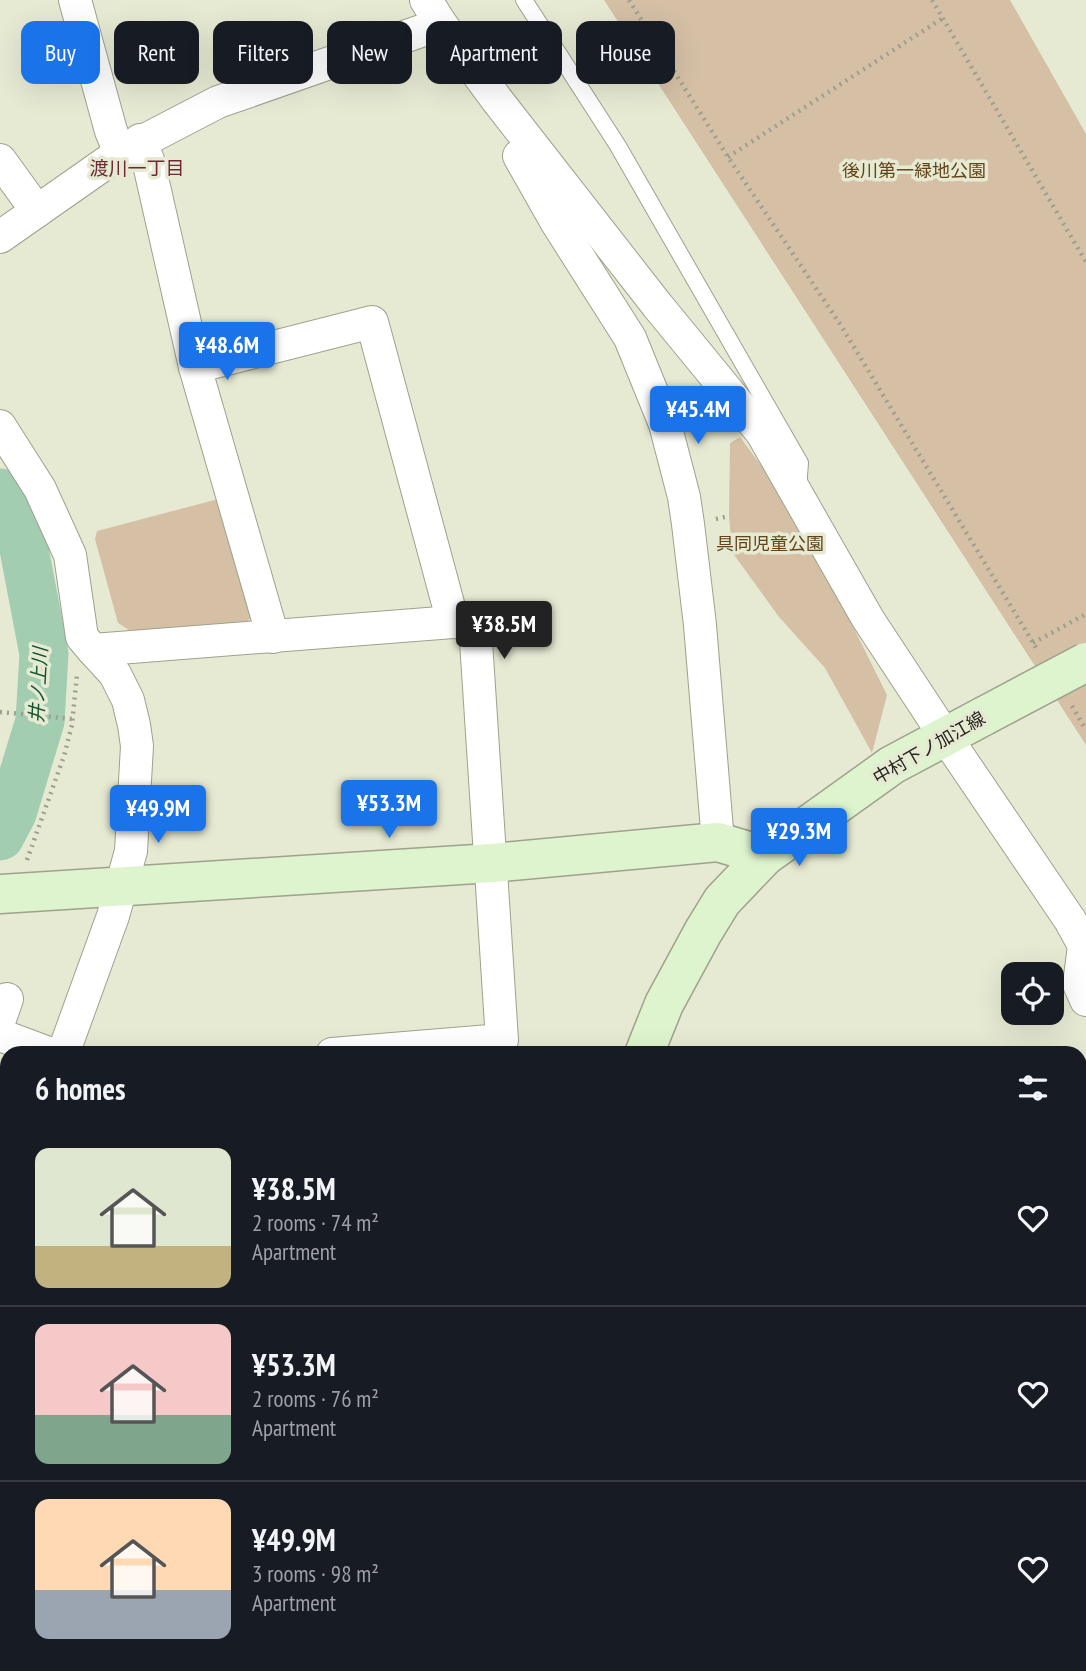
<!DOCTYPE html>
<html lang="en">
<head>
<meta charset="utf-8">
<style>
  :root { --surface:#171b24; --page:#20242c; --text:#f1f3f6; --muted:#9ea1a6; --line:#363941; --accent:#1a73e8 }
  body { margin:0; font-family:"PT Sans Narrow","Noto Sans JP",sans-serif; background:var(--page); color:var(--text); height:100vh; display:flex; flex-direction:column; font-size:26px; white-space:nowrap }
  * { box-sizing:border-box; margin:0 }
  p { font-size:23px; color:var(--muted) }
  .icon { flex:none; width:38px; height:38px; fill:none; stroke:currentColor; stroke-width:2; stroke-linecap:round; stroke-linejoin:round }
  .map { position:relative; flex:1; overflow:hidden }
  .panel { position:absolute; left:0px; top:1046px; width:1087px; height:625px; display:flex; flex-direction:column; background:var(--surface); border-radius:21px 21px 0 0; box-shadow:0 7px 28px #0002 }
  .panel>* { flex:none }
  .hud { position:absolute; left:21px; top:21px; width:700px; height:63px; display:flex; gap:14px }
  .fabs { position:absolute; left:1001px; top:962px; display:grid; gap:14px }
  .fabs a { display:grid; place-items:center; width:63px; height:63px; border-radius:14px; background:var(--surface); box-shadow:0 7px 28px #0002; font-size:35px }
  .price { position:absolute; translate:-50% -60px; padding:0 16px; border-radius:7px; background:var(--accent); color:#fff; font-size:23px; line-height:46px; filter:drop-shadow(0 2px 4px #0008) }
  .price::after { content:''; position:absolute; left:50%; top:42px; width:21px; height:16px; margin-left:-10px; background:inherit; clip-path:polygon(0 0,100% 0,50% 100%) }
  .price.active { background:#222; color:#fff }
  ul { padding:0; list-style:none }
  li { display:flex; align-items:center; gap:21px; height:175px; padding:0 35px }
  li+li { border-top:2px solid var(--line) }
  li span { display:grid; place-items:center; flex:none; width:196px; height:140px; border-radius:14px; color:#555 }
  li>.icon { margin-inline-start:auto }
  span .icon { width:84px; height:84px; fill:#fffc; stroke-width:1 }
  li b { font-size:30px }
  h2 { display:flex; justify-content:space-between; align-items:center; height:84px; padding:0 35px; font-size:30px }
  .pill { padding:0 24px; border-radius:14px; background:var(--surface); box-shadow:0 7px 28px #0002; font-size:24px; line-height:63px }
  .pill.active { background:var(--accent); color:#fff }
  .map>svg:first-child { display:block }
  .park { fill:#d5c0a6 }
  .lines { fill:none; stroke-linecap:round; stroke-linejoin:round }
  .river { stroke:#a3cdb0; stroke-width:49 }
  .lane-casing { stroke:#9ea18c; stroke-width:18 }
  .street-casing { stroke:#9ea18c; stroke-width:34 }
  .secondary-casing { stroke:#9ea18c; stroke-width:41 }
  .path { stroke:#9d9f8e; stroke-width:4.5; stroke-dasharray:2 5; stroke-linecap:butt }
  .lane { stroke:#fff; stroke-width:16 }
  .street { stroke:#fff; stroke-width:32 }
  .secondary { stroke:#def4ce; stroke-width:38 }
  .secondary-bridge-casing { stroke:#9ea18c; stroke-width:41; stroke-linecap:butt }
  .secondary-bridge { stroke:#def4ce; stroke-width:38 }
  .labels { text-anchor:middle; stroke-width:7; stroke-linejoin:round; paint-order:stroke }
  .park-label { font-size:18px; fill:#634418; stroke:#e7ead3 }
  .street-label { font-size:18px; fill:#24251d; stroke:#e7ead3 }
  .neighbourhood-label { font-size:19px; fill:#6f2936; stroke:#e7ead3 }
  .water-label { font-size:19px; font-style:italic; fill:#115530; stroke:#e7ead3 }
</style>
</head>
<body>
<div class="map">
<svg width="1086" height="1671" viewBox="0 0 1086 1671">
  <rect width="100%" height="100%" fill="#e7ead3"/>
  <!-- park -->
  <g class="park">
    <polygon points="604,0 1010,0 1086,134 1086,745"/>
    <polygon points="740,437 766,472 818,556 887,695 872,753 825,668 779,617 732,552 729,516 730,443"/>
    <polygon points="222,498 253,614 246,624 132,632 118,623 95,539 97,531"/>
  </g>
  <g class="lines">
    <!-- river -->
    <polyline class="river" points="0,493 21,533 44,654 40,721 12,813 0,836"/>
    <!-- lane casing -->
    <g class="lane-casing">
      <polyline id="lane" points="524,0 618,146 800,463 798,488"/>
    </g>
    <!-- street casing -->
    <g class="street-casing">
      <g id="street">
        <polyline points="75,0 111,131 120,153"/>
        <polyline points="426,0 441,24 497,100 657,305 762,433 868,619 945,736 1070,920 1086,949"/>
        <polyline points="140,140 148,160 195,367 273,637"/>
        <polyline points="519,156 557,223 630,338 665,424 684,497 688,524 700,625 718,842"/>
        <polyline points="0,160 37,211"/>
        <polyline points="0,237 120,153 218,102 441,24"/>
        <polyline points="195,367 372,322 453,622 467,623 476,641 502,1040 332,1054"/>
        <polyline points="0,426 40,489 70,555 82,637 93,650 453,622"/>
        <polyline points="1084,946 1079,984 1086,1000"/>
        <polyline points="0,1019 7,999"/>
        <polyline points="0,1035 51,1054"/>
        <polyline points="63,1054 113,916 131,851 137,746 134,725 128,700 115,674 93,650"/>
        <polyline points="1080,1107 1086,1100"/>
        <polyline points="1080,1369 1086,1368"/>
        <polyline points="0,1469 7,1430"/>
        <polyline points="0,1613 7,1613"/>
        <polyline points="154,1664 155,1671"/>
        <polyline points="687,1671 692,1664"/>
      </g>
    </g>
    <!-- secondary casing -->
    <g class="secondary-casing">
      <g id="secondary">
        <polyline points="0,894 492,863 718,842 765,856"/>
        <polyline points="644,1054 664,1004 703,932 722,901 765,856 892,765 984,716"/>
        <polyline points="483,1671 484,1664"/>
      </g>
    </g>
    <!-- path -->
    <g class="path">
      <polyline points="629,0 728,157 840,324 1038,651"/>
      <polyline points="932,0 1086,262"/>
      <polyline points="728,157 943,18"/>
      <polyline points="716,519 729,516"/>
      <polyline points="1033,643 1086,614"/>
      <polyline points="1072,706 1086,730"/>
      <polyline points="0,712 72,719"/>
      <polyline points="27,860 64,756 72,725 77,674"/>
      <polyline points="731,1664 731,1671"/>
    </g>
    <!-- lane -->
    <use href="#lane" class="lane"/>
    <!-- street -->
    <use href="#street" class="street"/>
    <!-- secondary -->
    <use href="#secondary" class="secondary"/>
    <!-- secondary-bridge casing -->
    <g class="secondary-bridge-casing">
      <polyline id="secondary-bridge" points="984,716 1086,662"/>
    </g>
    <!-- secondary-bridge -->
    <use href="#secondary-bridge" class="secondary-bridge"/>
  </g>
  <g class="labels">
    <!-- park labels -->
    <g class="park-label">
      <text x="914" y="177">後川第一緑地公園</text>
      <text x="770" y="550">具同児童公園</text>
    </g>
    <!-- street labels -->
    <g class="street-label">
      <text transform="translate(929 748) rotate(-30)" y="6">中村下ノ加江線</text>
    </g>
    <!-- neighbourhood labels -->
    <g class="neighbourhood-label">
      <text x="137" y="175">渡川一丁目</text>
    </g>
    <!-- water labels -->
    <g class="water-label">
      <text transform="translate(38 685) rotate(-87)" y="7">井ノ上川</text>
    </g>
  </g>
</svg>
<div class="fabs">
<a><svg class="icon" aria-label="locate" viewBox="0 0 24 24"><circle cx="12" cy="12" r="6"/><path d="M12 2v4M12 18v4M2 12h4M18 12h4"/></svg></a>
</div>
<b class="price" style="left:227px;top:382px">¥48.6M</b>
<b class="price" style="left:698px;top:446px">¥45.4M</b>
<b class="price active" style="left:504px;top:661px">¥38.5M</b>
<b class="price" style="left:389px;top:840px">¥53.3M</b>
<b class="price" style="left:158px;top:845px">¥49.9M</b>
<b class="price" style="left:799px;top:868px">¥29.3M</b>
<div class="hud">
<a class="pill active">Buy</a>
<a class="pill">Rent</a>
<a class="pill">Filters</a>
<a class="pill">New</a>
<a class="pill">Apartment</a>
<a class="pill">House</a>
</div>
<section class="panel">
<h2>6 homes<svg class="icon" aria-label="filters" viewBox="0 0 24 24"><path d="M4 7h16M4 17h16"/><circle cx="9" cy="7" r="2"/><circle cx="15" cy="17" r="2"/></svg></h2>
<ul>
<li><span style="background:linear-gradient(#dfe7d0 70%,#c2b280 0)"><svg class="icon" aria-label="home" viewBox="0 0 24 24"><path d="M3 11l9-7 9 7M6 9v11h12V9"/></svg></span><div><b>¥38.5M</b><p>2 rooms · 74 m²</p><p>Apartment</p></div><svg class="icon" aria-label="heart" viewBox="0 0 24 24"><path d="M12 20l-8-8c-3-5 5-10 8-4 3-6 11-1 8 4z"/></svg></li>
<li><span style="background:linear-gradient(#f6c9c9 65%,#7fa58c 0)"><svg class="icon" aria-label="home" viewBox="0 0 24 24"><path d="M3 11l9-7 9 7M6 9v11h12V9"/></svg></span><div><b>¥53.3M</b><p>2 rooms · 76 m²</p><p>Apartment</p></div><svg class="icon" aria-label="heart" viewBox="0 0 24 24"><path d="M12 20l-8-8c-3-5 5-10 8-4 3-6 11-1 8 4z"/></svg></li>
<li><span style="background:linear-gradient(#ffd9b3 65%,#9aa5b1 0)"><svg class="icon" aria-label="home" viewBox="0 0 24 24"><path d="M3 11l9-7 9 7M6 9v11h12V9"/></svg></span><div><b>¥49.9M</b><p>3 rooms · 98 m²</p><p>Apartment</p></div><svg class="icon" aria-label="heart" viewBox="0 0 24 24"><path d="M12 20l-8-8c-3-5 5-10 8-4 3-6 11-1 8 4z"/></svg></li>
</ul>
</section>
</div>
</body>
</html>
